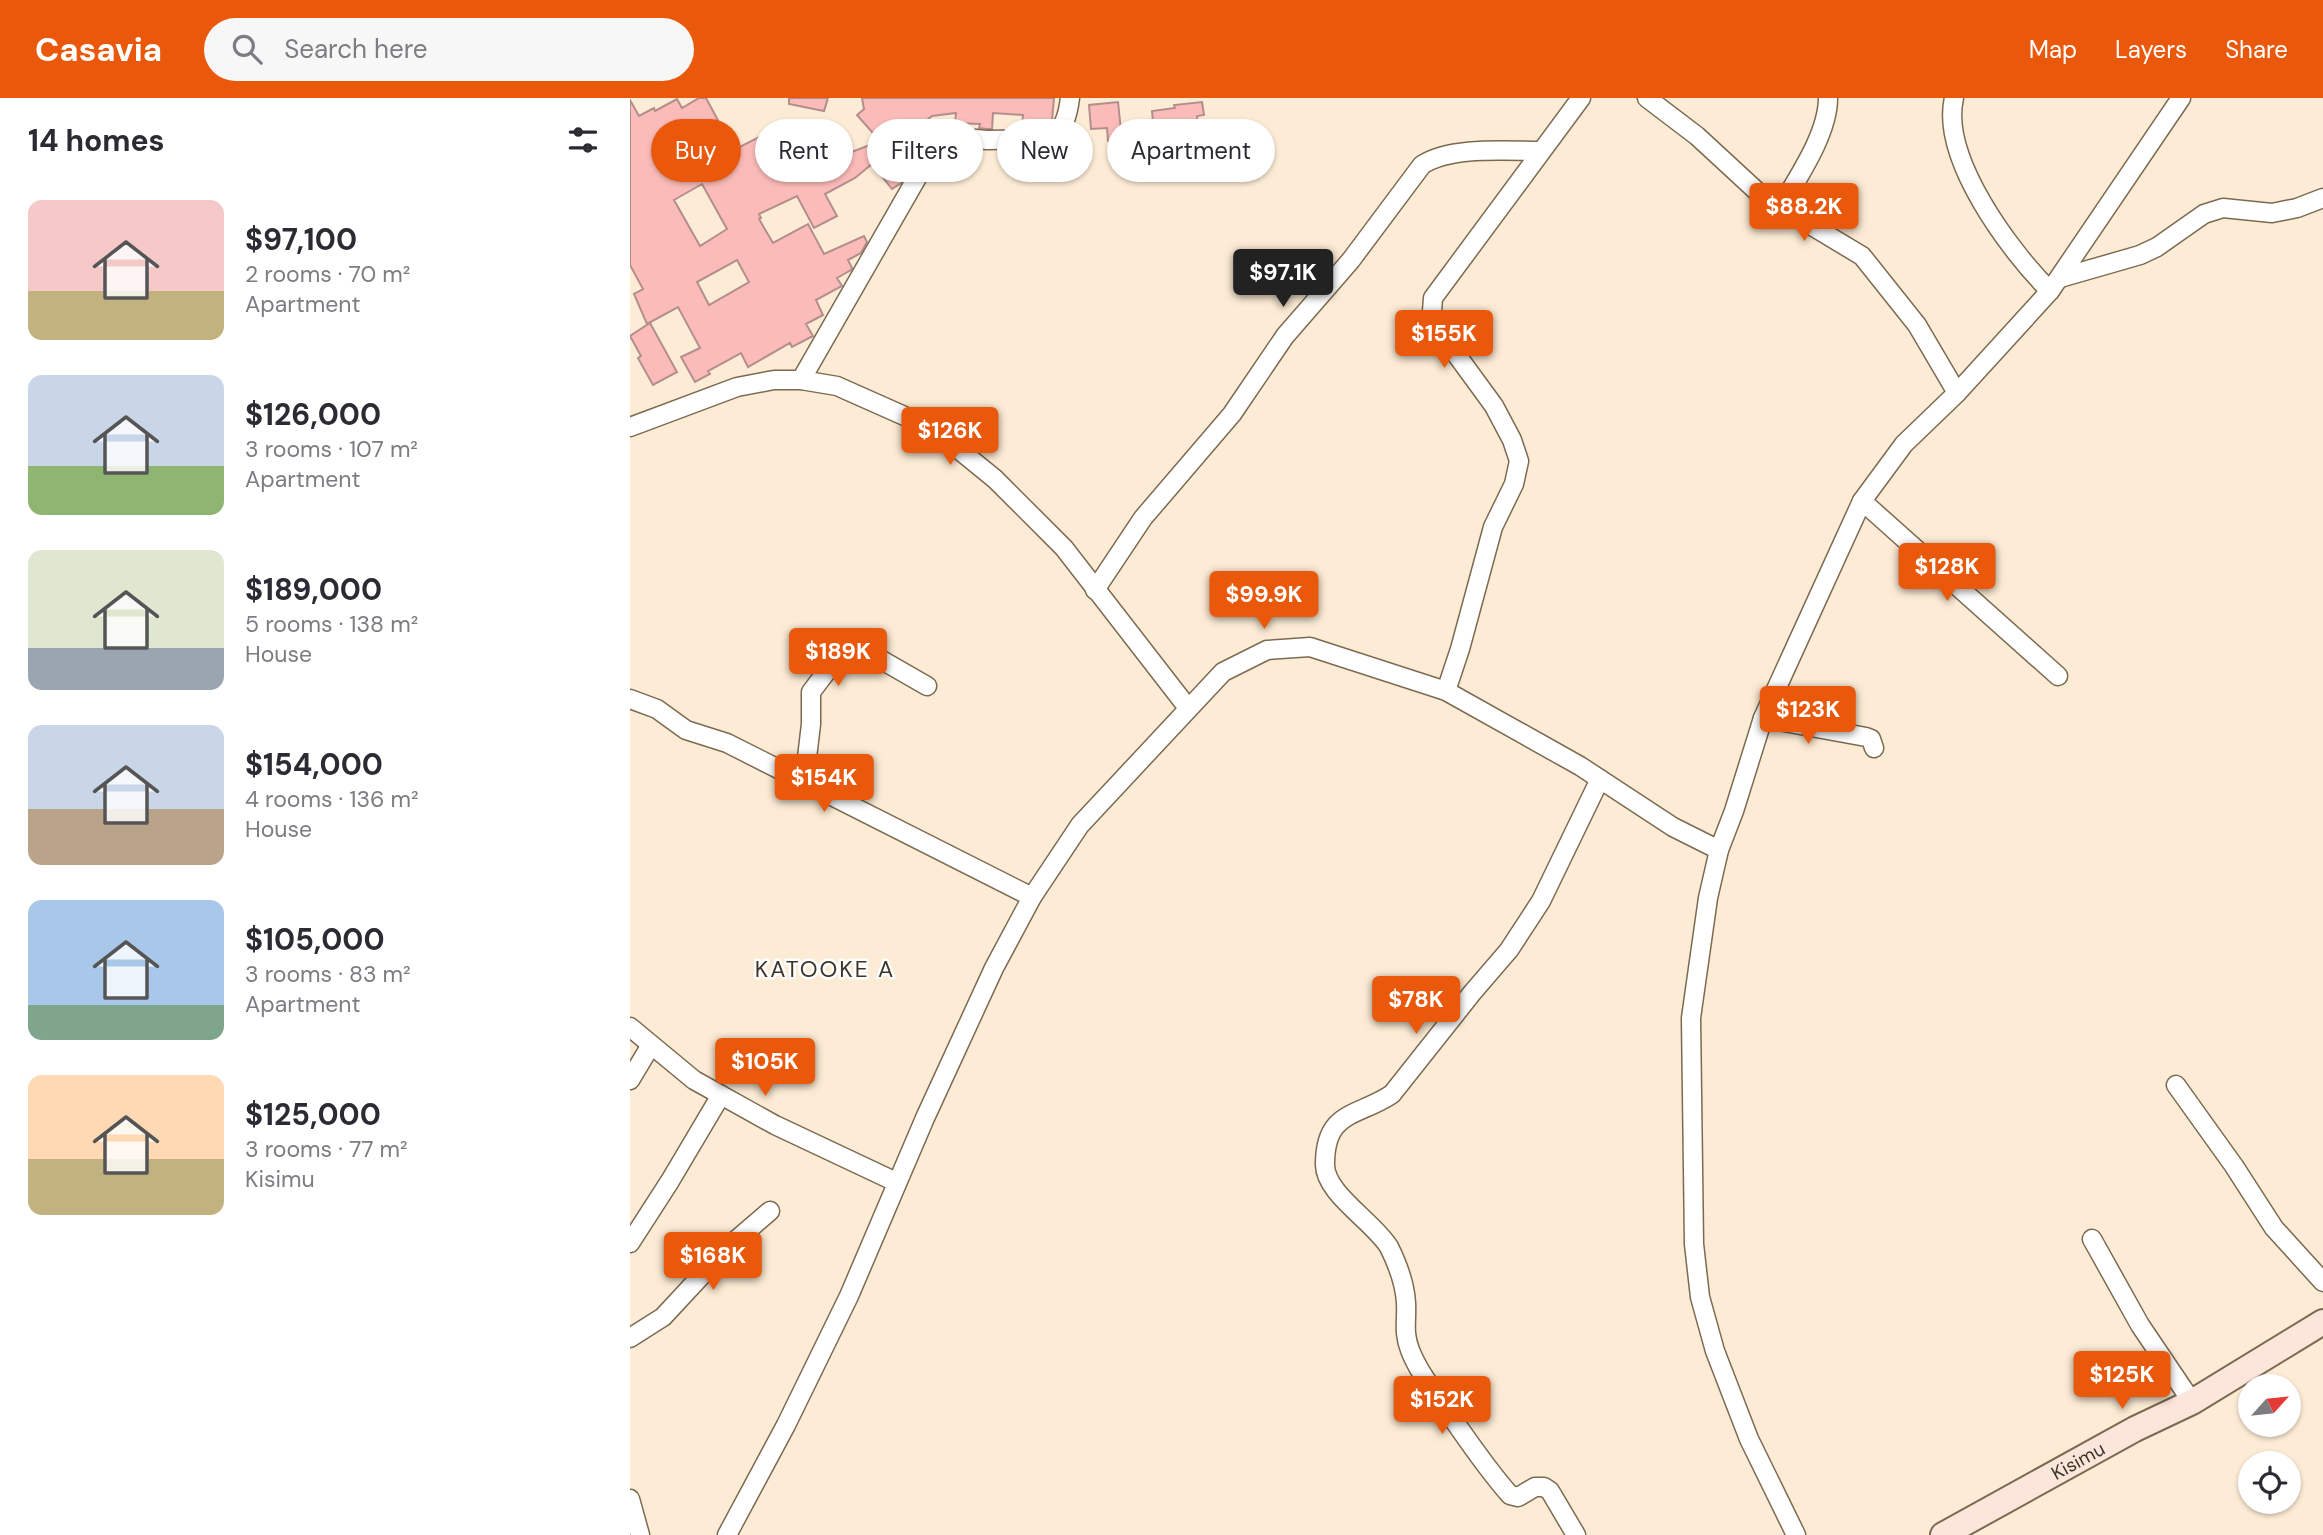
<!DOCTYPE html>
<html lang="en">
<head>
<meta charset="utf-8">
<style>
  :root { --surface:#fff; --page:#f7f7f7; --text:#2b2b33; --muted:#7c7c81; --accent:#ea580c }
  body { margin:0; font-family:"DM Sans",sans-serif; background:var(--page); color:var(--text); height:100vh; display:flex; flex-direction:column; font-size:26px; white-space:nowrap }
  * { box-sizing:border-box; margin:0 }
  p { font-size:23px; color:var(--muted) }
  .icon { flex:none; width:38px; height:38px; fill:none; stroke:currentColor; stroke-width:2; stroke-linecap:round; stroke-linejoin:round }
  .map { position:relative; flex:1; overflow:hidden }
  .details { display:flex; flex-direction:column; background:var(--surface); width:630px }
  .details>* { flex:none }
  .guide { position:absolute; left:21px; top:21px; width:665px; height:63px; display:flex; gap:14px }
  .needle { width:46px; rotate:63deg }
  .buttons { position:absolute; left:1608px; top:1276px; display:grid; gap:14px }
  .buttons a { display:grid; place-items:center; width:63px; height:63px; border-radius:50%; background:var(--surface); box-shadow:0 2px 5px #0004; font-size:35px }
  .price { position:absolute; translate:-50% -60px; padding:0 16px; border-radius:7px; background:var(--accent); color:#fff; font-size:23px; line-height:46px; filter:drop-shadow(0 2px 4px #0008) }
  .price::after { content:''; position:absolute; left:50%; top:42px; width:21px; height:16px; margin-left:-10px; background:inherit; clip-path:polygon(0 0,100% 0,50% 100%) }
  .price.current { background:#222; color:#fff }
  ul { padding:0; list-style:none }
  li { display:flex; align-items:center; gap:21px; height:175px; padding:0 28px }
  li span { display:grid; place-items:center; flex:none; width:196px; height:140px; border-radius:14px; color:#555 }
  li>.icon { margin-inline-start:auto }
  span .icon { width:84px; height:84px; fill:#fffc; stroke-width:1 }
  li b { font-size:30px }
  h2 { display:flex; justify-content:space-between; align-items:center; height:84px; padding:0 28px; font-size:30px }
  .pill { padding:0 24px; border-radius:32px; background:var(--surface); box-shadow:0 2px 5px #0004; font-size:24px; line-height:63px }
  .pill.current { background:var(--accent); color:#fff }
  header { display:flex; align-items:center; gap:42px; box-sizing:border-box; height:98px; padding:0 35px; background:var(--accent); color:#fff }
  header strong { font-size:33px }
  nav { display:flex; gap:38px; margin-inline-start:auto; font-size:24px }
  .search { width:490px; height:63px; background:var(--page); display:flex; align-items:center; gap:18px; box-sizing:border-box; padding:0 24px; border-radius:38px; color:var(--muted); font-size:26px }
  main { display:flex; flex:1; min-height:0 }
  .map>svg:first-child { display:block }
  .building { fill:#fbbcb9; stroke:#b38e8d; stroke-width:2; fill-rule:evenodd }
  .lines { fill:none; stroke-linecap:round; stroke-linejoin:round }
  .street-casing { stroke:#7c6a50; stroke-width:21 }
  .secondary-casing { stroke:#7c6a50; stroke-width:28 }
  .street { stroke:#fff; stroke-width:18 }
  .secondary { stroke:#fce6dc; stroke-width:24 }
  .labels { text-anchor:middle; stroke-width:5; stroke-linejoin:round; paint-order:stroke }
  .street-label { font-size:19px; fill:#3d352a; stroke:#fff }
  .quarter-label { font-size:23px; letter-spacing:2px; fill:#3d352a; stroke:#fff }
</style>
</head>
<body>
<header>
<strong>Casavia</strong>
<div class="search"><svg class="icon" aria-label="search" viewBox="0 0 24 24"><circle cx="10" cy="10" r="6"/><path d="M15 15l6 6"/></svg>Search here</div>
<nav><a>Map</a><a>Layers</a><a>Share</a></nav>
</header>
<main>
<section class="details">
<h2>14 homes<svg class="icon" aria-label="filters" viewBox="0 0 24 24"><path d="M4 7h16M4 17h16"/><circle cx="9" cy="7" r="2"/><circle cx="15" cy="17" r="2"/></svg></h2>
<ul>
<li><span style="background:linear-gradient(#f6c9c9 65%,#c2b280 0)"><svg class="icon" aria-label="home" viewBox="0 0 24 24"><path d="M3 11l9-7 9 7M6 9v11h12V9"/></svg></span><div><b>$97,100</b><p>2 rooms · 70 m²</p><p>Apartment</p></div></li>
<li><span style="background:linear-gradient(#c9d6e8 65%,#8fb573 0)"><svg class="icon" aria-label="home" viewBox="0 0 24 24"><path d="M3 11l9-7 9 7M6 9v11h12V9"/></svg></span><div><b>$126,000</b><p>3 rooms · 107 m²</p><p>Apartment</p></div></li>
<li><span style="background:linear-gradient(#dfe7d0 70%,#9aa5b1 0)"><svg class="icon" aria-label="home" viewBox="0 0 24 24"><path d="M3 11l9-7 9 7M6 9v11h12V9"/></svg></span><div><b>$189,000</b><p>5 rooms · 138 m²</p><p>House</p></div></li>
<li><span style="background:linear-gradient(#c9d6e8 60%,#b9a48a 0)"><svg class="icon" aria-label="home" viewBox="0 0 24 24"><path d="M3 11l9-7 9 7M6 9v11h12V9"/></svg></span><div><b>$154,000</b><p>4 rooms · 136 m²</p><p>House</p></div></li>
<li><span style="background:linear-gradient(#a9c7e8 75%,#7fa58c 0)"><svg class="icon" aria-label="home" viewBox="0 0 24 24"><path d="M3 11l9-7 9 7M6 9v11h12V9"/></svg></span><div><b>$105,000</b><p>3 rooms · 83 m²</p><p>Apartment</p></div></li>
<li><span style="background:linear-gradient(#ffd9b3 60%,#c2b280 0)"><svg class="icon" aria-label="home" viewBox="0 0 24 24"><path d="M3 11l9-7 9 7M6 9v11h12V9"/></svg></span><div><b>$125,000</b><p>3 rooms · 77 m²</p><p>Kisimu</p></div></li>
</ul>
</section>
<div class="map">
<svg width="1693" height="1437" viewBox="0 0 1693 1437">
  <rect width="100%" height="100%" fill="#fdecd5"/>
  <!-- building -->
  <g class="building">
    <path d="M69,0H76L104,52L131,38L143,60L163,49L175,72L211,52L214,57L250,43L227,17L234,11L232,0H424L422,22L415,30H392L393,17L363,15L362,31H357L349,30L350,26L325,25L326,15L302,18L272,42L282,55L268,65L276,76L271,85L262,91L242,66L225,80L195,96L207,118L184,130L167,98L129,116L131,120L129,121L143,145L178,126L194,156L234,138L237,144L231,155L218,162L222,170L221,172L207,180L212,188L186,202L193,217L176,226L183,238L162,249L160,245L118,269L111,255L78,273L80,276L65,284L51,259L70,250L48,209L17,226L4,196L13,191L0,167V2L9,18L24,10L25,13L47,1L52,10ZM72,86L97,131L70,148L44,102ZM107,162L119,184L79,207L67,184Z"/>
    <polygon points="159,0 198,0 194,13 159,6"/>
    <polygon points="488,4 492,42 478,43 477,30 461,31 459,7"/>
    <polygon points="572,4 574,17 567,18 570,50 580,49 582,75 554,77 553,59 541,60 538,34 524,35 522,13 545,10 544,7"/>
    <polygon points="613,30 615,46 599,47 597,32"/>
    <polygon points="20,225 47,274 23,287 8,260 11,258 0,238"/>
  </g>
  <g class="lines">
    <!-- street casing -->
    <g class="street-casing">
      <g id="street">
        <polyline points="1017,0 1067,38 1132,98 1232,158 1287,227 1327,295"/>
        <path d="M1324,0C1310,60 1380,153 1420,193"/>
        <path d="M1150,110C1168,79 1198,36 1198,0"/>
        <polyline points="1430,180 1510,157 1527,149 1574,116 1593,110 1642,115 1667,110 1693,100"/>
        <path d="M171,282L300,57L312,44L323,39L357,42L418,41C434,34 438,16 440,0"/>
        <polyline points="0,329 107,289 144,282 171,282 207,288 279,320 322,346 365,381 434,450 558,610"/>
        <polyline points="1232,403 1428,578"/>
        <path d="M465,492L513,420L602,316L655,238L721,162L792,67C821,48 876,53 911,53"/>
        <polyline points="816,593 830,551 863,429 884,386 889,363 882,342 864,308 807,230 802,213 803,200 951,0"/>
        <polyline points="0,601 27,611 56,632 97,645 402,799"/>
        <polyline points="1133,620 1236,639 1241,641 1244,650"/>
        <polyline points="174,685 181,626 181,594 216,548 229,549 297,588"/>
        <polyline points="0,929 64,982 145,1027 266,1084"/>
        <polyline points="0,982 21,947"/>
        <polyline points="1546,987 1604,1068 1644,1130 1693,1184"/>
        <polyline points="1462,1141 1510,1227 1562,1304"/>
        <polyline points="0,1145 40,1083 91,997"/>
        <polyline points="0,1240 33,1219 98,1149 140,1113"/>
        <polyline points="0,1401 10,1437"/>
        <polyline points="97,1437 156,1327 219,1198 295,1020 364,870 402,799 450,727 593,574 637,552 680,549 816,593 950,668 1043,729 1089,752"/>
        <path d="M946,1437L920,1393L914,1389H905L888,1399L880,1397C856,1370 836,1340 816,1311C803,1292 788,1273 780,1252C773,1234 777,1223 776,1205C775,1187 767,1165 759,1149C744,1124 694,1095 695,1066C695,1012 728,1019 762,996L842,895L879,852L911,803L970,681"/>
        <polyline points="1166,1437 1119,1341 1085,1253 1070,1199 1064,1146 1061,920 1078,800 1089,752 1104,713 1133,620 1232,403 1274,346 1327,295 1420,193 1551,0"/>
      </g>
    </g>
    <!-- secondary casing -->
    <g class="secondary-casing">
      <g id="secondary">
        <path id="s1" d="M1313,1437L1505,1331L1562,1304L1693,1224"/>
      </g>
    </g>
    <!-- street -->
    <use href="#street" class="street"/>
    <!-- secondary -->
    <use href="#secondary" class="secondary"/>
  </g>
  <g class="labels">
    <!-- street labels -->
    <g class="street-label">
      <text dy="7" stroke="none"><textPath href="#s1" startOffset="154">Kisimu</textPath></text>
    </g>
    <!-- quarter labels -->
    <g class="quarter-label">
      <text x="195" y="879">KATOOKE A</text>
    </g>
  </g>
</svg>
<div class="buttons">
<a><svg class="needle" viewBox="-14 -14 28 28"><path d="M0-13l5 13h-10z" fill="#e53935"/><path d="M0 13l5-13h-10z" fill="#7c7c81"/></svg></a>
<a><svg class="icon" aria-label="locate" viewBox="0 0 24 24"><circle cx="12" cy="12" r="6"/><path d="M12 2v4M12 18v4M2 12h4M18 12h4"/></svg></a>
</div>
<b class="price" style="left:1174px;top:145px">$88.2K</b>
<b class="price current" style="left:653px;top:211px">$97.1K</b>
<b class="price" style="left:814px;top:272px">$155K</b>
<b class="price" style="left:320px;top:369px">$126K</b>
<b class="price" style="left:1317px;top:505px">$128K</b>
<b class="price" style="left:634px;top:533px">$99.9K</b>
<b class="price" style="left:208px;top:590px">$189K</b>
<b class="price" style="left:1178px;top:648px">$123K</b>
<b class="price" style="left:194px;top:716px">$154K</b>
<b class="price" style="left:786px;top:938px">$78K</b>
<b class="price" style="left:135px;top:1000px">$105K</b>
<b class="price" style="left:83px;top:1194px">$168K</b>
<b class="price" style="left:1492px;top:1313px">$125K</b>
<b class="price" style="left:812px;top:1338px">$152K</b>
<div class="guide">
<a class="pill current">Buy</a>
<a class="pill">Rent</a>
<a class="pill">Filters</a>
<a class="pill">New</a>
<a class="pill">Apartment</a>
</div>
</div>
</main>
</body>
</html>
